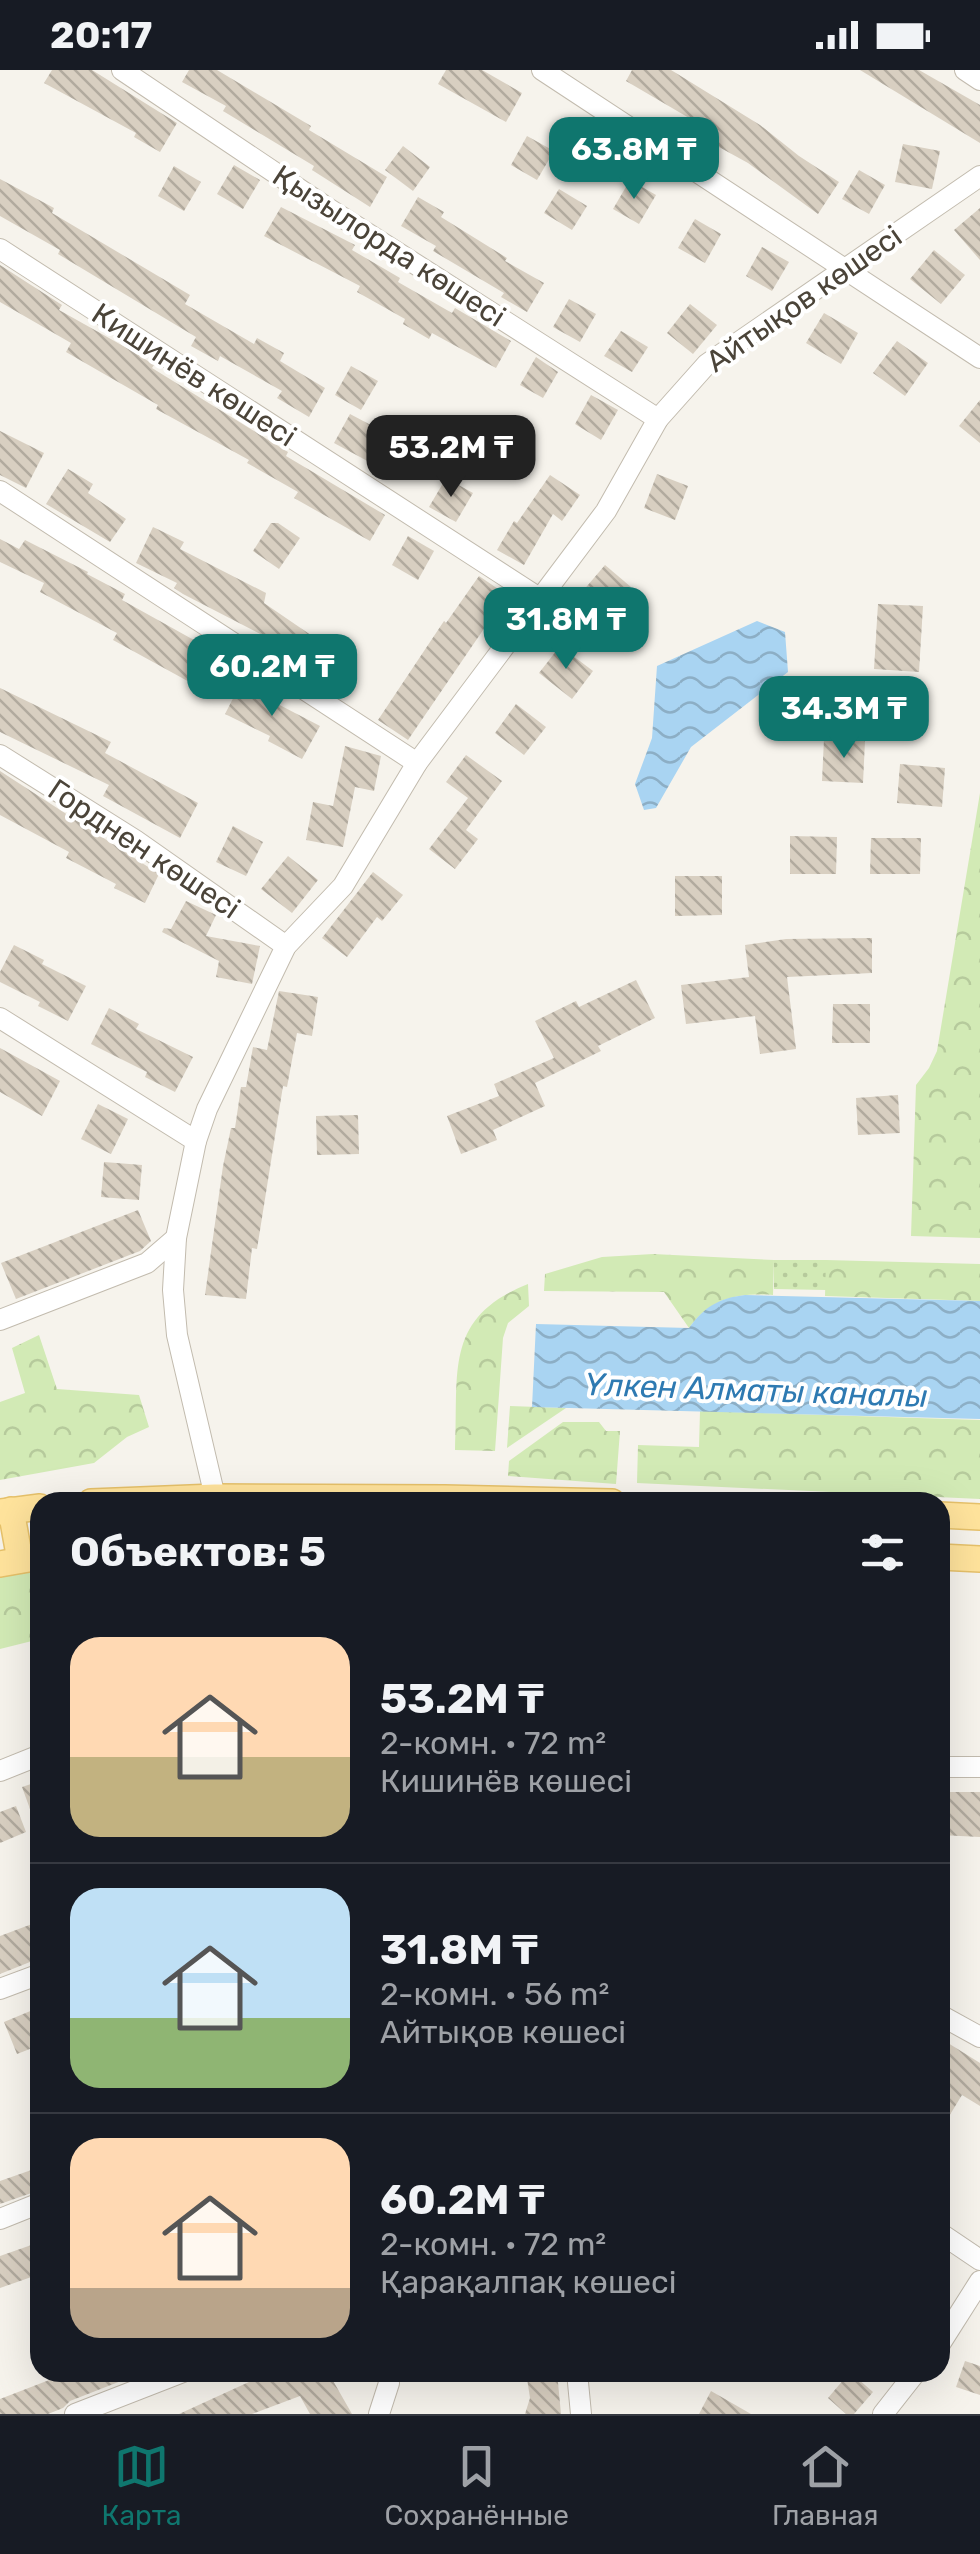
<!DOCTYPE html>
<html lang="ru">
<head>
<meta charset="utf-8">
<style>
  :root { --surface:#171b24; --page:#242831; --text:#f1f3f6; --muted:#9ea1a6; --line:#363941; --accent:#0f766e }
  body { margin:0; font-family:Rubik,sans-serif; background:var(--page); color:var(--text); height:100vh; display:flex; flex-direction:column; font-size:38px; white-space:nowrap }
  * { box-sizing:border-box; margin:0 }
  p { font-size:32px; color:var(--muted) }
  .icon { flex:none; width:55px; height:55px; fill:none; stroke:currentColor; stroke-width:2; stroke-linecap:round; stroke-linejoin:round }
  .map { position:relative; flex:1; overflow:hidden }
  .details { position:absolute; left:30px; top:1422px; width:920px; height:890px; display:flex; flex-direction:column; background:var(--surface); border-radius:30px; box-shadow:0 10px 40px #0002 }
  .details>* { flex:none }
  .price { position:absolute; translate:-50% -85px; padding:0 22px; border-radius:20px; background:var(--accent); color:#fff; font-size:32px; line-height:65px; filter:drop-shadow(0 2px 5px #0008) }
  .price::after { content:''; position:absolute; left:50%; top:60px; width:30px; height:22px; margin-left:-15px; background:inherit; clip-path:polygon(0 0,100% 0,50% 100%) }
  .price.active { background:#222; color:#fff }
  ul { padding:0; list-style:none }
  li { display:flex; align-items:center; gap:30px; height:250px; padding:0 40px }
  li+li { border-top:2px solid var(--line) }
  li span { display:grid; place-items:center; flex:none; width:280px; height:200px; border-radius:30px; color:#555 }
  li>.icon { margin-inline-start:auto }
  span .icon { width:120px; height:120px; fill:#fffc; stroke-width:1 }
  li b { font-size:42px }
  h2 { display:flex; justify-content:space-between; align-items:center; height:120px; padding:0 40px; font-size:42px }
  .status { display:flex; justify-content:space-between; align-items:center; height:70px; padding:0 50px; background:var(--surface); direction:ltr }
  .status svg { height:28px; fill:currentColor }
  .tab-bar { display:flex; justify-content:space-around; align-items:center; height:140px; border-top:2px solid var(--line); background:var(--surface); font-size:28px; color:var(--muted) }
  .tab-bar a { display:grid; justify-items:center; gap:5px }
  .tab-bar .active { color:var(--accent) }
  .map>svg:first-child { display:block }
  .green { fill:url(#green-dots) }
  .forest { fill:url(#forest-crowns) }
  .water { fill:url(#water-waves) }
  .building { fill:url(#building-back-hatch) }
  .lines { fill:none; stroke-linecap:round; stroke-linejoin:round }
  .minor-casing { stroke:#c2bbae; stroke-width:22 }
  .major-casing { stroke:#e6c16a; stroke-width:28 }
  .minor { stroke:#fff; stroke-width:20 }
  .major { stroke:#ffe39c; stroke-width:25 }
  .labels { text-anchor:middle; stroke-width:8; stroke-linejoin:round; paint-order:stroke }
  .street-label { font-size:30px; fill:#4b4439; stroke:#fff }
  .water-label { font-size:32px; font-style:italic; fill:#2e7ab2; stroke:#fff }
</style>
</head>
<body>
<div class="status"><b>20:17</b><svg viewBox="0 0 49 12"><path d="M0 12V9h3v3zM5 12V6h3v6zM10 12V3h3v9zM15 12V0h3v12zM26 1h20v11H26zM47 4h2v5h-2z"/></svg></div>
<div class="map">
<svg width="980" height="2344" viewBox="0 0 980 2344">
  <defs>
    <pattern id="green-dots" width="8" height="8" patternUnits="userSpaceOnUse" patternTransform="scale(2.5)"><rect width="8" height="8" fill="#d2eab5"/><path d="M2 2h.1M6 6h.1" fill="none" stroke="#b6ca9c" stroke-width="1.8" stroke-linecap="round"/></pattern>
    <pattern id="forest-crowns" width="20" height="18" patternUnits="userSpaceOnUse" patternTransform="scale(2.5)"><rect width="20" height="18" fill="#d2eab5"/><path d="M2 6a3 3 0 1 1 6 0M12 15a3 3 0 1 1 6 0" fill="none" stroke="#b6ca9c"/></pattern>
    <pattern id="water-waves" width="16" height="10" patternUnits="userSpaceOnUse" patternTransform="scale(2.5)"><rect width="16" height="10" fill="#a9d4f2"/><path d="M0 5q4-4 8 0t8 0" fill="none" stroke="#8caec5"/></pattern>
    <pattern id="building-back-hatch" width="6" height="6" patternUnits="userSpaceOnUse" patternTransform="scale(2.5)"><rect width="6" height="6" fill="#d8cfc1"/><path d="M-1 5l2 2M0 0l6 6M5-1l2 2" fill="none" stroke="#b1aa9e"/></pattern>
  </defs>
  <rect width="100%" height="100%" fill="#f6f3ec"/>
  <!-- green -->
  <polygon class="green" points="774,1190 826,1190 826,1220 774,1219"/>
  <!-- forest -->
  <g class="forest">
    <polygon points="980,723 980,1168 911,1166 916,1015 929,998 937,981"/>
    <path d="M653,1184L774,1190L773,1225C737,1223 711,1228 689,1258L664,1222L544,1221L545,1204L602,1187Z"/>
    <polygon points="826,1190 980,1194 980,1231 825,1226"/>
    <path d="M528,1214L529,1236L508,1253L503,1268L495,1381L455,1380C459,1302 443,1248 528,1214Z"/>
    <polygon points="39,1265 57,1319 139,1325 149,1357 127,1367 94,1393 0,1410 0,1332 25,1323 12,1278"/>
    <polygon points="510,1336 566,1338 507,1378"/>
    <polygon points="700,1341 980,1350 980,1429 637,1413 638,1375 699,1377"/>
    <polygon points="563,1352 599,1352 606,1361 620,1361 616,1414 508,1406 509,1391"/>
    <polygon points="40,1498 40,1569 0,1579 0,1506"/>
  </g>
  <!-- water -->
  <g class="water">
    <polygon points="757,551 785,562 788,602 691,677 656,738 644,740 635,714 652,668 657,596"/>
    <path d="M745,1225L980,1231V1349L532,1337L536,1254L689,1258C704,1237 719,1228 745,1225Z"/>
  </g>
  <!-- building -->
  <g class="building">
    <polygon points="52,0 92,0 177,53 160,82 134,67 136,63 44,13"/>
    <polygon points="189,0 217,0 311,56 309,60 387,107 370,137 312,100 314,96 223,41 226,36 182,12"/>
    <polygon points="446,0 482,0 522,23 506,52 438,14"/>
    <polygon points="632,0 671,0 760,55 799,86 839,112 818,144 748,93 708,71 713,62 626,11"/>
    <polygon points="860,0 919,0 980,35 980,73"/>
    <polygon points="527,66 554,81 537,110 511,95"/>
    <polygon points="903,74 940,81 932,119 895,112"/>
    <polygon points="403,76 430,97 413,121 385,100"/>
    <polygon points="234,95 260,110 243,139 217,124"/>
    <polygon points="174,96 201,112 184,141 158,126"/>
    <polygon points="859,100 885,115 869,144 842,129"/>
    <polygon points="0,109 54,138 52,143 190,225 185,234 254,274 257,268 284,283 280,291 325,318 309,347 277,328 282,321 220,286 218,291 191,276 196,267 58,184 60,180 0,146"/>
    <polygon points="630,110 656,125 639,154 613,139"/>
    <polygon points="559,119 587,136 572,160 544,143"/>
    <polygon points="418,127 444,142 441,147 507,188 505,191 544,213 527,242 501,227 504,223 433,181 436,176 401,156"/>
    <polygon points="281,137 355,175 352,180 400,208 398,212 452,243 455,238 511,271 496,298 432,263 429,269 403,254 405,249 357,222 360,216 264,166"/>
    <polygon points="980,138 980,190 954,160"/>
    <polygon points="695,149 721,164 705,193 678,178"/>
    <polygon points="762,177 789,192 772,221 746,206"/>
    <polygon points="934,180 965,205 941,234 910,209"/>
    <polygon points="0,195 62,235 59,240 134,282 154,295 152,298 288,382 286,386 385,445 370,471 294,428 298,422 247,393 249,390 156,339 158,335 66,282 71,273 0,232"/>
    <polygon points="569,229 596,244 580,272 553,257"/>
    <polygon points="690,234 717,255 693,284 667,263"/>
    <polygon points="824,243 858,263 841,294 806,273"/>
    <polygon points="621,261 648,277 632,302 604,286"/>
    <polygon points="897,271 928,293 905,326 873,303"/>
    <polygon points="536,287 558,302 543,328 520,315"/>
    <polygon points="351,296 378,311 361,340 335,325"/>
    <polygon points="591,325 618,340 601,370 575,354"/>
    <polygon points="980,330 980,373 959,356"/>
    <polygon points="350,344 416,379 399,408 334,373"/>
    <polygon points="0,361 44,383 26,418 0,405"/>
    <polygon points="68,399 93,414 88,423 126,449 110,472 46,434"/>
    <polygon points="657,404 688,416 675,450 644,438"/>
    <polygon points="550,405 580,425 562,451 553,444 524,495 497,480 514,451 517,453"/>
    <polygon points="446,408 473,423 456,452 429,437"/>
    <polygon points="271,453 278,453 300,468 279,499 253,481"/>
    <polygon points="153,457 184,472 180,479 266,523 264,533 324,574 327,568 357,583 340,618 293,595 267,577 272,570 183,524 174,518 177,513 136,493"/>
    <polygon points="408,466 434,481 418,510 392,495"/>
    <polygon points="0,469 19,479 25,470 88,502 87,504 125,524 122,530 210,579 193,614 113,570 117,563 40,522 44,513 0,492"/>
    <polygon points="605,495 631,517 608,544 582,522"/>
    <polygon points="479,506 507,525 408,670 378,650 444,551 446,553"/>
    <polygon points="878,534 923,536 919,602 874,599"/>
    <polygon points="560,576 593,601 572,629 539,603"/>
    <polygon points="243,609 273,624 270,630 320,656 302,689 268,671 270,666 225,644"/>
    <polygon points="0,618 111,672 105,683 198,733 180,768 103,726 109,715 0,662"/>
    <polygon points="516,634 546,657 524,685 495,663"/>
    <polygon points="824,669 865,671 863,713 822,711"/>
    <polygon points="345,676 381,686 374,721 355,717 343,777 306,770 313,732 333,736"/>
    <polygon points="466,685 502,711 466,760 478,769 455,799 429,779 468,728 446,712"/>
    <polygon points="900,694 945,698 942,737 897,733"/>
    <polygon points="0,701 159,804 145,833 114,818 116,814 66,788 69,782 0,745"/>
    <polygon points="233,756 263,772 246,806 216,792"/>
    <polygon points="790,766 837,767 836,804 790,804"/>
    <polygon points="871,768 921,768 920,804 870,804"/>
    <polygon points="288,786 318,810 292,843 261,819"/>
    <polygon points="373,802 403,825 382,851 377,847 347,887 322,868"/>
    <polygon points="675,806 722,806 722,845 675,846"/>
    <polygon points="186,831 216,845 206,866 260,876 252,914 216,907 219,891 162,862 164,858 171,859"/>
    <polygon points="872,868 872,903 787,907 796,979 760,984 755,946 686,954 681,915 749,907 745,875 786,869"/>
    <polygon points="14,875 44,890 42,894 86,916 68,951 38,936 40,932 0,912 0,902"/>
    <polygon points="636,910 655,948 598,976 601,981 535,1013 545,1036 493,1060 497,1070 461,1084 447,1046 499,1026 494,1014 554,988 535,951 576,931 579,937"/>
    <polygon points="279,921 318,927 312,966 297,963 287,1017 283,1016 257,1179 252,1178 246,1229 205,1225 223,1096 231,1058 235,1058 241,1017 246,1017 253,977 267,980"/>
    <polygon points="833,934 870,934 870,973 832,973"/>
    <polygon points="109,938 139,954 136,959 193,987 175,1022 145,1007 147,1002 91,974"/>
    <polygon points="0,978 60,1011 42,1046 0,1022"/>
    <polygon points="898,1025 900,1063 858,1065 856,1028"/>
    <polygon points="98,1034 128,1049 111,1084 81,1069"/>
    <polygon points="358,1045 359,1084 317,1085 316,1046"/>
    <polygon points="104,1092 142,1095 139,1130 101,1127"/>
    <polygon points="138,1140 151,1171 140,1181 16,1229 1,1193"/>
    <polygon points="40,1711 40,1761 38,1761 22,1717"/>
    <polygon points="940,1722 980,1722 980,1767 940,1765"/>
    <polygon points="16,1736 26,1762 0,1773 0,1742"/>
    <polygon points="40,1851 40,1888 0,1904 0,1866"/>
    <polygon points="40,1937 40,1975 17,1984 4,1952"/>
    <polygon points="940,1968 980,1993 980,2036 962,2025 940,2061"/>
    <polygon points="40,2097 40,2120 0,2134 0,2111"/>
    <polygon points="40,2172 40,2204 0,2218 0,2186"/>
    <polygon points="965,2291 980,2296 980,2325 956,2317"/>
    <polygon points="70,2302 144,2302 70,2331 63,2338 48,2344 0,2344 0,2329"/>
    <polygon points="271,2302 328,2302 352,2344 310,2344 300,2326 252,2344 179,2344"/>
    <polygon points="526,2302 557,2302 561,2344 525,2344 530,2328"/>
    <polygon points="850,2302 873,2322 854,2344 846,2344 828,2328"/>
    <polygon points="711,2321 751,2344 699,2344"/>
  </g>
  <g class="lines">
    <!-- minor casing -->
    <g class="minor-casing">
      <g id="minor">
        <polyline points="122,0 323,135 658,349"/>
        <polyline points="542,0 980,288"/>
        <polyline points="965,0 980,10"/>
        <polyline points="0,179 539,528"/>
        <polyline points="0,421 417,693"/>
        <polyline points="0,685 135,770 286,876"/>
        <polyline points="0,948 196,1071"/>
        <polyline points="0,1250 147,1193 176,1168"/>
        <polyline points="215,1427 177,1265 173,1220 176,1168 196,1071 207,1039 286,876 343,816 417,693 606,441 658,349 707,294 980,106"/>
        <polyline points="940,1697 980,1697"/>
        <polyline points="0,1701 40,1685"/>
        <polyline points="0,1919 40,1904"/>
        <polyline points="940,1945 980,1967"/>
        <polyline points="0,2149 40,2133"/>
        <polyline points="940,2163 980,2190"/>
        <polyline points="940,2274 980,2211"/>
        <polyline points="577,2302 581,2344"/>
        <polyline points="75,2344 183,2302"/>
        <polyline points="379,2344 389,2313 387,2302"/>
        <polyline points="883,2344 916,2302"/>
      </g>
    </g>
    <!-- major casing -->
    <g class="major-casing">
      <g id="major">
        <polyline points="91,1432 215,1427 445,1428 612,1432"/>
        <polyline points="11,1440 20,1490"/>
        <polyline points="0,1442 40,1437"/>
        <polyline points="940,1445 980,1447"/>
        <polyline points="940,1487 980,1489"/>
        <polyline points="0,1494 40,1487"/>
      </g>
    </g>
    <!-- minor -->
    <use href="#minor" class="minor"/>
    <!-- major -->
    <use href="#major" class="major"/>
  </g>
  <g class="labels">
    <!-- street labels -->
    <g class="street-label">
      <text transform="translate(389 176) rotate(33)" y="10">Қызылорда көшесі</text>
      <text transform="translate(804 229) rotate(-35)" y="10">Айтықов көшесі</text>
      <text transform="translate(194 305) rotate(33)" y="10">Кишинёв көшесі</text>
      <text transform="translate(144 779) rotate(34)" y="10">Горднен көшесі</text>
    </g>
    <!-- water labels -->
    <g class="water-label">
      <text transform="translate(756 1320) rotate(2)" y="11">Үлкен Алматы каналы</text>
    </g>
  </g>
</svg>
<b class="price" style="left:634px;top:132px">63.8M ₸</b>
<b class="price active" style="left:451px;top:430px">53.2M ₸</b>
<b class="price" style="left:566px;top:602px">31.8M ₸</b>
<b class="price" style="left:272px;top:649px">60.2M ₸</b>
<b class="price" style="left:844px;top:691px">34.3M ₸</b>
<section class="details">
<h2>Объектов: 5<svg class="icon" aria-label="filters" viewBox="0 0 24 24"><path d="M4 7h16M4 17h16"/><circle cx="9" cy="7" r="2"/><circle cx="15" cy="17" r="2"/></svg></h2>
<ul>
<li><span style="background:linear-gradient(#ffd9b3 60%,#c2b280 0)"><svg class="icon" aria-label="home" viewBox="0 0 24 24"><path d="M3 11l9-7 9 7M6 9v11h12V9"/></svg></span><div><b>53.2M ₸</b><p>2-комн. · 72 m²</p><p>Кишинёв көшесі</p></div></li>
<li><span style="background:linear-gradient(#bfe0f5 65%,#8fb573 0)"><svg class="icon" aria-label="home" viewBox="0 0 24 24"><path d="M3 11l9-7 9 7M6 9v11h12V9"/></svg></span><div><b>31.8M ₸</b><p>2-комн. · 56 m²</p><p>Айтықов көшесі</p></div></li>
<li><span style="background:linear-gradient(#ffd9b3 75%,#b9a48a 0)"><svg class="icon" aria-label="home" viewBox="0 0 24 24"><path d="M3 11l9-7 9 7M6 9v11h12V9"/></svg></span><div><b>60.2M ₸</b><p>2-комн. · 72 m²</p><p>Қарақалпақ көшесі</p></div></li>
</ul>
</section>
</div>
<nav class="tab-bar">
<a class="active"><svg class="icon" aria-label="map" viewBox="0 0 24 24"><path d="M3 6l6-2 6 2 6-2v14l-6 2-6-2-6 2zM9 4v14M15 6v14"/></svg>Карта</a>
<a><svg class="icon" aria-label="saved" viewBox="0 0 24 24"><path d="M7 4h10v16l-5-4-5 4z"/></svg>Сохранённые</a>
<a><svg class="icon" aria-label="home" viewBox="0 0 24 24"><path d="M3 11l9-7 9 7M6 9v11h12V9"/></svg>Главная</a>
</nav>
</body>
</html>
